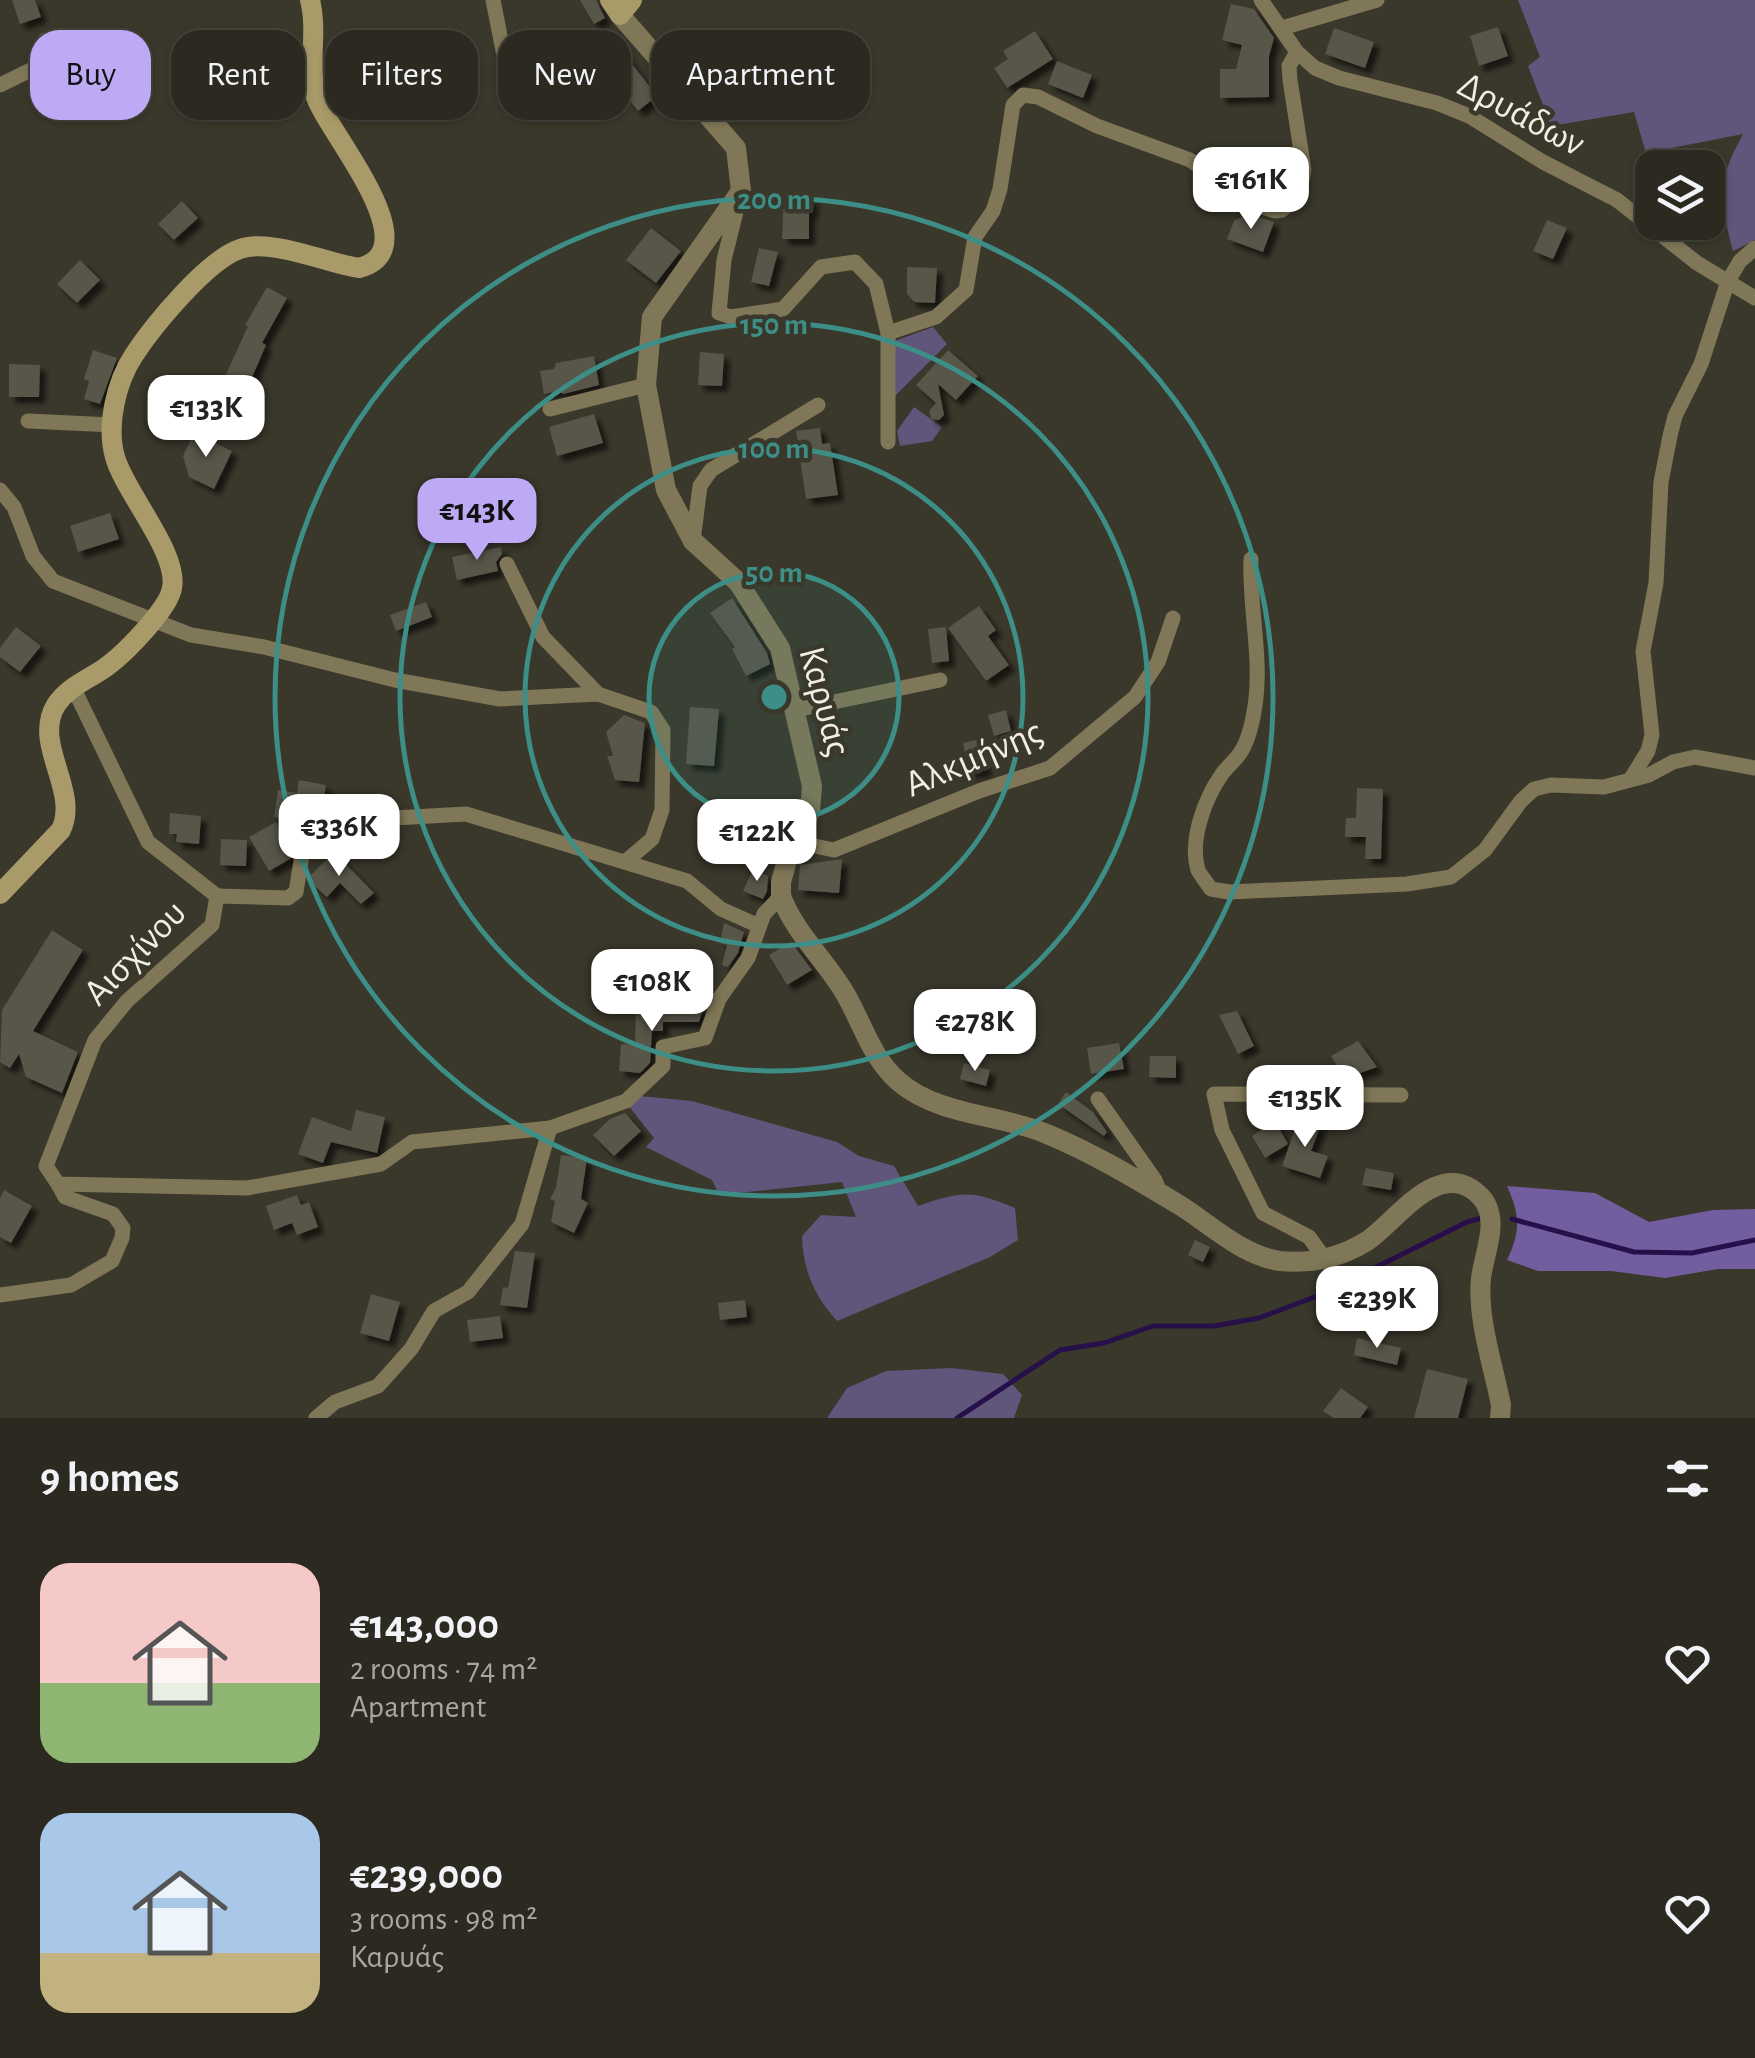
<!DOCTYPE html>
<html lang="en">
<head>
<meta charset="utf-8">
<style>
  :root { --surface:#2c2920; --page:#38352d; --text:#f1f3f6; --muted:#a6a6a5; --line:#48453e; --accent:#bea9f4 }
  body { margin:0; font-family:"Alegreya Sans",sans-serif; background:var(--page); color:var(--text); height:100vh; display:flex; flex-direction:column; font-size:38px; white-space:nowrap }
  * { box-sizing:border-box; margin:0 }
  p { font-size:32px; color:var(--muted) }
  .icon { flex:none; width:55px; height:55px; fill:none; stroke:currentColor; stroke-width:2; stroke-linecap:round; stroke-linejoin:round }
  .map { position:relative; height:1418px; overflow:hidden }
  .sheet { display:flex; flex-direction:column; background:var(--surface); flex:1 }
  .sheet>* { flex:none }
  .hud { position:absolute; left:30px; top:30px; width:1000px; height:90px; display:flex; gap:20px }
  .tools { position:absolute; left:1635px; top:150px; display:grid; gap:20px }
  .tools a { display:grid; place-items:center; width:90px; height:90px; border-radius:20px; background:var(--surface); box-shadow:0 2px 8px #0004,0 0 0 2px var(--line); font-size:50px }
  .price { position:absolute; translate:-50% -85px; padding:0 22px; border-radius:20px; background:#fff; color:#222; font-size:32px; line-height:65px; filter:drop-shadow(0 2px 5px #0008) }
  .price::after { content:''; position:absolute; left:50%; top:60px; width:30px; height:22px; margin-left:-15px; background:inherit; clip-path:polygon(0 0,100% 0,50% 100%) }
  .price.current { background:var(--accent); color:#111 }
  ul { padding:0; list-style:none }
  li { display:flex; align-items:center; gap:30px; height:250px; padding:0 40px }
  li span { display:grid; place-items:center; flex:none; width:280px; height:200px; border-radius:30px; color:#555 }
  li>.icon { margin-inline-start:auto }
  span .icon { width:120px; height:120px; fill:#fffc; stroke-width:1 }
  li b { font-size:42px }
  h2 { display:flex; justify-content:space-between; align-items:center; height:120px; padding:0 40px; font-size:42px }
  .pill { padding:0 35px; border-radius:30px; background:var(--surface); box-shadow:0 2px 8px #0004,0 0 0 2px var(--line); font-size:35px; line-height:90px }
  .pill.current { background:var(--accent); color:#111 }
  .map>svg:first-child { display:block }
  .green { fill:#60557b }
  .forest { fill:#725e9f }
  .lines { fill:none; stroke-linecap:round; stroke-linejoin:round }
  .stream { stroke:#270f4a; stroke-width:5 }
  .building { fill:#585448; filter:url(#shadow) }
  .minor { stroke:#807758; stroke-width:15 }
  .tertiary { stroke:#807758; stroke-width:20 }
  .secondary { stroke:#a99a69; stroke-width:20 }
  .ring { fill:none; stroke:#3c8e86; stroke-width:5 }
  .labels { text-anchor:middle; stroke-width:9; stroke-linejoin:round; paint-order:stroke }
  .street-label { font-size:38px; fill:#f0eee6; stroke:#3a372b }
  .centre { fill:#3c8e86; stroke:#3a372b; stroke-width:5 }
  .ring-label { font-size:30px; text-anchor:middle; font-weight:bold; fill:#3c8e86; stroke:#3a372b; stroke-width:9; stroke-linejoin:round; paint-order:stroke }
</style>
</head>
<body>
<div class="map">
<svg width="1755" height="1418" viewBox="0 0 1755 1418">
  <defs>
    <filter id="shadow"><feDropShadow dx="6" dy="6" stdDeviation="2.5" flood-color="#0009"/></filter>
  </defs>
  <rect width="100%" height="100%" fill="#3a372b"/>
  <!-- green -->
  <g class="green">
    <path d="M1518,0H1755V240L1733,251C1719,197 1716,184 1743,134L1646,153L1634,112L1551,126L1528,66L1540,57Z"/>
    <polygon points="933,327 947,344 895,396 892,342"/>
    <polygon points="914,407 942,427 932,441 900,446 897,431"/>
    <path d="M639,1096L692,1101L837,1142L859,1156L894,1166L918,1206C962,1191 971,1190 1015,1208L1018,1240L990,1257L837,1321C814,1295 803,1271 802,1236L821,1215L856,1217L842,1182L719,1195L712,1180L646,1147L654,1138L628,1105Z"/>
    <polygon points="951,1368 1003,1374 1022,1395 1014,1418 827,1418 847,1388 886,1371"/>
  </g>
  <!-- forest -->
  <path class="forest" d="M1507,1186L1595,1193L1649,1222L1713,1210L1755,1209V1269H1718L1665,1278L1611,1271H1538L1507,1260C1521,1231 1520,1215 1507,1186Z"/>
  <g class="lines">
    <!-- stream -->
    <g class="stream">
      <polyline points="1512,1219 1634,1252 1692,1253 1755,1240"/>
      <polyline points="957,1418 1060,1350 1104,1343 1153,1326 1214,1326 1259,1318 1320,1295 1467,1222 1482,1218"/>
    </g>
  </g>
  <!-- building -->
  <g class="building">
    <polygon points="12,0 35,0 41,17 20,24"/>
    <polygon points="580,0 596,0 605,18 594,24"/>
    <polygon points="1231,4 1254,9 1274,38 1269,56 1269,97 1220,98 1220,69 1236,69 1242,45 1222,40"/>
    <polygon points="1498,27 1508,56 1479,66 1470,36"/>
    <polygon points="1334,28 1374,42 1365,68 1325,54"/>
    <polygon points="1035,31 1053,59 1007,88 994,68 1008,59 1003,51"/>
    <polygon points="738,38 749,62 722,74 711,50"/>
    <polygon points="622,51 657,96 638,111 603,66"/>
    <polygon points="1057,61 1092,75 1083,98 1048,84"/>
    <polygon points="784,196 813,198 812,213 809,213 809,239 782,239"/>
    <polygon points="182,201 198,218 174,240 158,224"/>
    <polygon points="1248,214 1274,222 1263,252 1227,239 1234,221"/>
    <polygon points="1547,220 1567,228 1553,259 1533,251"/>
    <polygon points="651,228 681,251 656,283 626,260"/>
    <polygon points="759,248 778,252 769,286 751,282"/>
    <polygon points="80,260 100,280 77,303 57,284"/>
    <polygon points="907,267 937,268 935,303 914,302 907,294"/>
    <polygon points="267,287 287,298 262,343 266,345 246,391 223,381 248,326 245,325"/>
    <polygon points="93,350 117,358 100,404 84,399 89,381 84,379"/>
    <polygon points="948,350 978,376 956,400 938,384 944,415 939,420 931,419 929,411 936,403 916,385"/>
    <polygon points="700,352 724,354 722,386 698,385"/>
    <polygon points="594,356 599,385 563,394 559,391 544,394 540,371 554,369 556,363"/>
    <polygon points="9,364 40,365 39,397 9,397"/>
    <polygon points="594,414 603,443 557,456 549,427"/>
    <polygon points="820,428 822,444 830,443 838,495 806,499 796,431"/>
    <polygon points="194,433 232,451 214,489 189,477 183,456"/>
    <polygon points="110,513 119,539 78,552 70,526"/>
    <polygon points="501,547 502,554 496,562 498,571 457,580 452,557"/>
    <polygon points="732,598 767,653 770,664 746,676 732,649 735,647 710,613"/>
    <polygon points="426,602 432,617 396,631 390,615"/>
    <polygon points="979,606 996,630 988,636 1009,665 986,681 948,628"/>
    <polygon points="16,627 41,646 20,672 0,657 0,648"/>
    <polygon points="946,627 949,661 932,663 928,629"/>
    <polygon points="690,707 719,709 714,766 686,764"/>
    <polygon points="1006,710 1011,731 994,736 988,715"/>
    <polygon points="624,715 645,723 639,782 615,780 607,756 613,756 606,732"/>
    <polygon points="980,739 986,770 969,773 963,743"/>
    <polygon points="299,780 326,785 323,805 313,803 309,823 274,817 278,790 297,793"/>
    <polygon points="1357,788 1383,789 1381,859 1365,859 1366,837 1345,837 1346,818 1356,818"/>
    <polygon points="170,813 201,816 199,844 176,842 177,834 169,834"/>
    <polygon points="779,813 790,819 782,836 751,861 752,854 736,835 753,821 765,835"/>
    <polygon points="276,822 292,850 290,859 269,871 249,837"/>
    <polygon points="221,839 247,840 246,866 220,865"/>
    <polygon points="334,852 374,893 361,904 340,883 327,897 309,881 310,876"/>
    <polygon points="842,859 839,893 798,890 800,865"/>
    <polygon points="753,869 768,876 767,891 763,899 743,891"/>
    <polygon points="724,923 744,932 738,953 728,967 722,965 727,945 720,943"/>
    <polygon points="52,930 83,950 33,1031 78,1052 62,1093 26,1077 19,1054 10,1068 0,1062 2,1010"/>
    <polygon points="791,942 812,970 787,985 769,955"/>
    <polygon points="667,1006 704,1006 699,1022 663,1022 663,1031 652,1031 650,1063 640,1073 619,1071 621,1044 635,1045 636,1008 667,1009"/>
    <polygon points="1237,1011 1254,1046 1238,1054 1219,1015"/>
    <polygon points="1358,1041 1377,1067 1349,1077 1341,1072 1331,1056"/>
    <polygon points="1119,1043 1124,1069 1091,1074 1087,1048"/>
    <polygon points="1150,1056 1176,1056 1176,1078 1149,1077"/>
    <polygon points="964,1063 990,1070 986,1086 960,1079"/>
    <polygon points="1066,1092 1093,1112 1107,1132 1104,1136 1058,1104"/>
    <polygon points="356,1110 385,1117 377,1153 331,1142 323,1163 298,1154 312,1117 351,1131"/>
    <polygon points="625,1113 641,1131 614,1156 593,1135 610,1119"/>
    <polygon points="1299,1118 1321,1125 1311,1151 1328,1156 1320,1178 1282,1166"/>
    <polygon points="1275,1121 1288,1144 1265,1158 1252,1136"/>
    <polygon points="561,1155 587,1158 581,1199 588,1203 574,1233 551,1222 555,1201 550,1199 556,1188"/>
    <polygon points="1366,1168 1394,1173 1391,1190 1362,1185"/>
    <polygon points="4,1190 32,1206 11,1243 0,1237 0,1198"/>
    <polygon points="297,1195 301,1205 309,1202 318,1227 297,1235 292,1223 274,1230 266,1206"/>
    <polygon points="1195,1240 1210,1247 1203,1262 1188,1255"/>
    <polygon points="515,1251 535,1253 527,1308 500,1305 503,1287 508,1288"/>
    <polygon points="371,1294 400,1302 389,1341 360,1333"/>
    <polygon points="745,1300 747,1317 720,1320 718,1303"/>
    <polygon points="500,1316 503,1338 470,1342 467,1320"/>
    <polygon points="1357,1338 1401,1348 1397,1365 1354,1355"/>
    <polygon points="1427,1369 1468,1379 1458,1418 1414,1418"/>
    <polygon points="1341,1388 1368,1407 1360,1418 1333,1418 1323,1411"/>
  </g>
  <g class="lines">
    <!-- minor -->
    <g class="minor">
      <polyline points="493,0 513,101"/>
      <polyline points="1261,0 1297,52 1315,68 1339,78 1437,103 1469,116 1543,162 1617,200 1697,263 1755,298"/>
      <polyline points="1282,28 1377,0"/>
      <polyline points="0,85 49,61 45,40"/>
      <polyline points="739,200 724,260 719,313 731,317 783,309 821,267 855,262 876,284 888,333 888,442"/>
      <polyline points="888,333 936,317 966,290 975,237 993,211 1000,189 1013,105 1023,95 1038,97 1097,126 1190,160 1248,202 1275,211 1282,210 1293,200 1301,185 1304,170 1290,80 1289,66 1297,52"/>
      <polyline points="550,409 646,385"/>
      <polyline points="28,421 113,425"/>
      <polyline points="0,490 14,507 33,556 53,581 191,635 264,647 395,680 500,699 598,694 651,712 663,730 662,810 652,839 625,862"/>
      <polyline points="693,541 700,486 711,470 818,405"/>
      <path d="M1251,559C1249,605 1261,652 1256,698C1254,715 1250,736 1242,750C1237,759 1228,766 1222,774C1205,798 1189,840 1198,870C1201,876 1207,883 1211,889L1229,892L1407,884L1451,877L1485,850L1521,801L1534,789L1551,785L1604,787L1649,775L1673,762L1695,757L1755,768"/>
      <polyline points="507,564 543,637 598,694"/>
      <polyline points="73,687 148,842 217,896 212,925 127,1001 95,1040 46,1166 58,1184 247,1188 381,1164 412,1142 550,1128 626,1101 663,1066 663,1047 705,1038 719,999 748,958 764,914 781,896"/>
      <polyline points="795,710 940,680"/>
      <polyline points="1632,777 1648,751 1652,735 1643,651 1656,583 1661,482 1670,436 1675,416 1701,364 1728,281 1740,261 1755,248"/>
      <polyline points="795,842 834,850 979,791 1050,768 1135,697 1158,662 1173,618"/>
      <polyline points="217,896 288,898 296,892 302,855 312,842 376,819 466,814 687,881 721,909 759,926"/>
      <polyline points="1098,1099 1155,1180 1161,1195"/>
      <polyline points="1325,1259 1309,1237 1263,1213 1222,1130 1214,1094 1401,1095"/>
      <polyline points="0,1295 71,1285 112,1261 122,1238 123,1228 113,1214 65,1197 58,1184"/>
      <polyline points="316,1418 335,1402 378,1386 411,1349 434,1311 468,1292 522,1224 550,1128"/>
    </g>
    <!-- tertiary -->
    <path class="tertiary" d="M620,15L736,148L741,191L652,317L646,385L666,490L693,541L738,582L780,648L812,786L810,811L789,853L781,882V896C794,931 824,959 843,990C862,1021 870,1056 898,1081C938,1116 1000,1114 1047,1134C1093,1153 1138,1180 1181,1206C1211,1225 1243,1256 1280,1261C1311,1264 1340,1258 1367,1241C1396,1222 1440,1154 1481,1197C1501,1219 1484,1253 1481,1278C1477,1319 1493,1364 1501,1405L1500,1418"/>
    <!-- secondary -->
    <g class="secondary">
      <polyline points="610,0 620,15 632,0"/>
      <path d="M0,894L61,830C80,790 32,744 56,705C69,685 93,678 110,664C127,651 169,608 172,588C179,553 125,493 115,457C106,426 116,382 134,355C153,326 207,260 240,249C271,238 326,263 359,268C433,249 324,129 315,94C308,63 318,31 310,0"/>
    </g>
  </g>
  <!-- distance rings -->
  <circle cx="774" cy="697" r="125" fill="#3c8e86" fill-opacity=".12"/>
  <g class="ring">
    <circle cx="774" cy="697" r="125"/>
    <circle cx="774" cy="697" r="249"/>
    <circle cx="774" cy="697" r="374"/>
    <circle cx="774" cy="697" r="499"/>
  </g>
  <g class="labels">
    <!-- street labels -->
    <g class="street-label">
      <text transform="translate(1522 113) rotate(28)" y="13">Δρυάδων</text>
      <text transform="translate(826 701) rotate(75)" y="13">Καρυάς</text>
      <text transform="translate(973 757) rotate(-23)" y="13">Αλκμήνης</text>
      <text transform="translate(134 952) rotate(-46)" y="13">Αισχίνου</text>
    </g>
  </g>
  <circle cx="774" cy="697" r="15" class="centre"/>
  <g class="ring-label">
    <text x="774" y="209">200 m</text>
    <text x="774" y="334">150 m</text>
    <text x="774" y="458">100 m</text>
    <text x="774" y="582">50 m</text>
  </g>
</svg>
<div class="tools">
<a><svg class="icon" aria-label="layers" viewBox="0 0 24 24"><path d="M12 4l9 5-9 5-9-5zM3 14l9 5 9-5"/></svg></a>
</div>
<b class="price" style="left:1251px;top:232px">€161K</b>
<b class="price" style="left:206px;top:460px">€133K</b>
<b class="price current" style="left:477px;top:563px">€143K</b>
<b class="price" style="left:339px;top:879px">€336K</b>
<b class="price" style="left:757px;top:884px">€122K</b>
<b class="price" style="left:652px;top:1034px">€108K</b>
<b class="price" style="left:975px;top:1074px">€278K</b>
<b class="price" style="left:1305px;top:1150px">€135K</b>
<b class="price" style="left:1377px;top:1351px">€239K</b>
<div class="hud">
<a class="pill current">Buy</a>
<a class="pill">Rent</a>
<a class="pill">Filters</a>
<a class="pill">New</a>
<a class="pill">Apartment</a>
</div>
</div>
<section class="sheet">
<h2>9 homes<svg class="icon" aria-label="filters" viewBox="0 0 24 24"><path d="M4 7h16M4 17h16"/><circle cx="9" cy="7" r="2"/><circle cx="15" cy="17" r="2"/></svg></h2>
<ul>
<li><span style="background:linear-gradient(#f6c9c9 60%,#8fb573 0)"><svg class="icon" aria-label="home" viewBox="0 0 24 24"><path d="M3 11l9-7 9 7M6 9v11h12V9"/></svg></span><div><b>€143,000</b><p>2 rooms · 74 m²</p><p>Apartment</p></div><svg class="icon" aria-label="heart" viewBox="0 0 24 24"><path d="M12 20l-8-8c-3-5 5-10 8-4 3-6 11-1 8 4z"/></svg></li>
<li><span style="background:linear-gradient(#a9c7e8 70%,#c2b280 0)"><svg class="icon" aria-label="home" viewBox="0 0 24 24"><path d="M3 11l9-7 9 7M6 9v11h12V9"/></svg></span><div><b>€239,000</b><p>3 rooms · 98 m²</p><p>Καρυάς</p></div><svg class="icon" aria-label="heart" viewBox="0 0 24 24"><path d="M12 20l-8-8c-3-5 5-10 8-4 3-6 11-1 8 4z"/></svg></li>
</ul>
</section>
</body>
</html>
